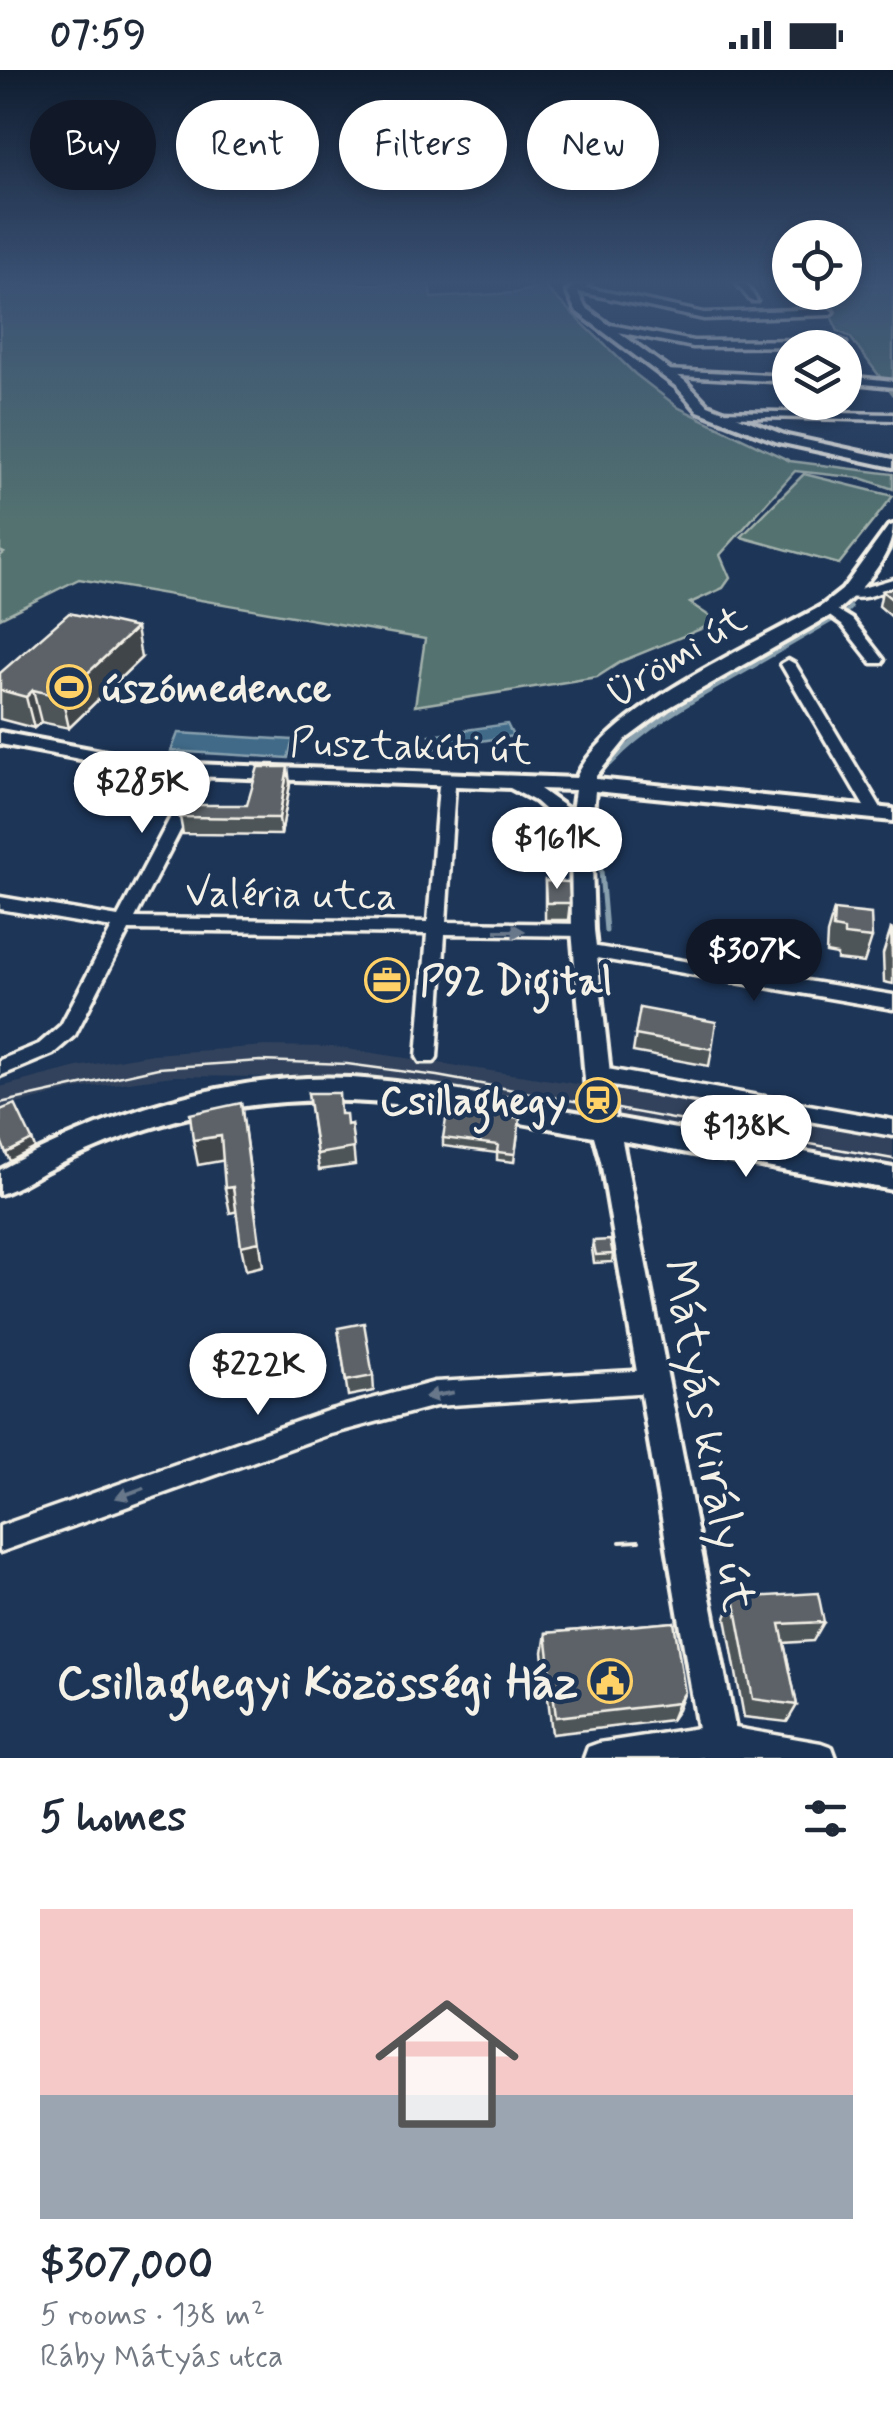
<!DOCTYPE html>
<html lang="en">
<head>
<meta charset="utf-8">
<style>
  :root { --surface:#fff; --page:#f2f2f3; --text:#1f2937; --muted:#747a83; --line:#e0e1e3; --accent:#111827 }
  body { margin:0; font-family:Mynerve,sans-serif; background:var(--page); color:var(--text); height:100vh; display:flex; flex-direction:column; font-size:38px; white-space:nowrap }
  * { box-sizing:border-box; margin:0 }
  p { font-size:32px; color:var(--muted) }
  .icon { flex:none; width:55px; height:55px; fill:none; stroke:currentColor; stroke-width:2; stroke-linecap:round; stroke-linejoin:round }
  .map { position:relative; height:1688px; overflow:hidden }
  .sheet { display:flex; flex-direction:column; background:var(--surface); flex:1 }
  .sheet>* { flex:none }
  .guide { position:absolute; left:30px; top:30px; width:835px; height:90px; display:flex; gap:20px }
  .tools { position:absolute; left:772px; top:150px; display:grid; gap:20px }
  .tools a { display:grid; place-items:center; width:90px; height:90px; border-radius:50%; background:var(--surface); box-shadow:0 5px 15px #0003; font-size:50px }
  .price { position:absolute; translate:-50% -85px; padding:0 22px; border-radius:35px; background:#fff; color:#222; font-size:32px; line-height:65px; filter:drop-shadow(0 2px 5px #0008) }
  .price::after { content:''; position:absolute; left:50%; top:60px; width:30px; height:22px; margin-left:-15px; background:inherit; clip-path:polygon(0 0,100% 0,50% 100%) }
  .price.current { background:var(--accent); color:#fff }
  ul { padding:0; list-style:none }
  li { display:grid; align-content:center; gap:20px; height:530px; padding:0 40px }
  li+li { border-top:2px solid var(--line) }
  li span { display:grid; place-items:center; height:310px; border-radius:0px; color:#555 }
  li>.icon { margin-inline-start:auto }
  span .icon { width:180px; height:180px; fill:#fffc; stroke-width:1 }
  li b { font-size:42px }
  h2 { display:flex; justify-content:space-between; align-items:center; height:120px; padding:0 40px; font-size:42px }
  .chip { padding:0 35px; border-radius:45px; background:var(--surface); box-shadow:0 5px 15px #0003; font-size:35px; line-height:90px }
  .chip.current { background:var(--accent); color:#fff }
  .status { display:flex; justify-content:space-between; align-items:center; height:70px; padding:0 50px; background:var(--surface); direction:ltr }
  .status svg { height:28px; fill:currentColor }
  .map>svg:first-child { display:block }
  .built { fill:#30425c }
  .green { fill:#537270; stroke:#a4b2ac; stroke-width:2.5 }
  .water { fill:#406a88; stroke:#88a0ae; stroke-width:2.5 }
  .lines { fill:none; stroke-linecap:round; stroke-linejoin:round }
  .stream-far1 { stroke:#88a0ae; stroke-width:4 }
  .stream { stroke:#88a0ae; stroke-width:5 }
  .street-casing { stroke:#f4f1e8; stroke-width:7 }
  .secondary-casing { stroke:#f4f1e8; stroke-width:8 }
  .street { fill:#1d3557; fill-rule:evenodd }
  .secondary { fill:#1d3557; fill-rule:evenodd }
  .tram-far1 { stroke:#f4f1e8; stroke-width:2.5 }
  .tram { stroke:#f4f1e8; stroke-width:4 }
  .wall { fill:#4e5459; stroke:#f4f1e8; stroke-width:2.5 }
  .shaded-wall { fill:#404548; stroke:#f4f1e8; stroke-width:2.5 }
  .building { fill:#5b6267; stroke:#f4f1e8; stroke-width:2.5 }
  .oneway { fill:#68778a }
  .labels { text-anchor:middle; stroke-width:9; stroke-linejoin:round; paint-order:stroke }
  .street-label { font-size:40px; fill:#f4f1e8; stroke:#1d3557 }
  .poi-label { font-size:40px; font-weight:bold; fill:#f4f1e8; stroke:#1d3557; text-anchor:start }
  .near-street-label { font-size:48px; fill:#f4f1e8; stroke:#1d3557 }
  .near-poi-label { font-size:48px; font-weight:bold; fill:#f4f1e8; stroke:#1d3557; text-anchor:end }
</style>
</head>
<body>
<div class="status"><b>07:59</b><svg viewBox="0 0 49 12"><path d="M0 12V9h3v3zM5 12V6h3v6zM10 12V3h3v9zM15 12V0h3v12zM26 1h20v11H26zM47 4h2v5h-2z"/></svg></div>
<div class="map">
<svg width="893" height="1688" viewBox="0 0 893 1688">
  <rect width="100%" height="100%" fill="#1d3557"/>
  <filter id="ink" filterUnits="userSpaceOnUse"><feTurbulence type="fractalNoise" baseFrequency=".01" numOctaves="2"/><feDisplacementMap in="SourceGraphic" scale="20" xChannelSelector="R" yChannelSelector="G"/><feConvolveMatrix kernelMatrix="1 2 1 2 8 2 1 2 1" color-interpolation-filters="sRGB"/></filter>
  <g filter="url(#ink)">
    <!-- built -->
    <polygon class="built" points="266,976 334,977 597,1017 640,1022 644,1018 893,1064 893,1097 380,1008 173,1006 78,1019 0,1038 0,1017 77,997 152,984"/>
    <!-- green -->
    <g class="green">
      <polygon points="0,214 429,214 431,228 514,223 544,216 635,304 679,338 790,391 893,404 893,419 861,408 795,401 720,485 730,508 723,518 690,533 718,552 622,591 597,607 415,636 425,569 79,509 0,548 0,486 4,483 0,481"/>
      <polygon points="845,214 893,214 893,324 850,267 838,261 830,244 836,242 830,225 805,223 845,222"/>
      <polygon points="804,404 893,426 839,494 741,467"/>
    </g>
    <!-- water -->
    <g class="water">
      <polygon points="507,654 513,666 435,678 430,665"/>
      <polygon points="178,663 293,670 288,688 171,681"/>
    </g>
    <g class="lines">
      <!-- stream-far1 -->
      <g class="stream-far1">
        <polyline points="861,520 893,476"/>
        <polyline points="845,543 851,537"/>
        <polyline points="751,597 834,549"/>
      </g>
      <!-- stream -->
      <g class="stream">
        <path d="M610,694C651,650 704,624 756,594"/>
        <polyline points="595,729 606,861"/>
      </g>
      <!-- street casing -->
      <g class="street-casing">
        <g id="street">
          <polygon points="737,214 746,214 757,231 751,231"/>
          <polygon points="574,215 704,243 829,239 833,242 829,245 704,249 571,220"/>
          <polygon points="611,255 693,271 841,270 846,273 841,276 693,277 608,260"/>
          <polygon points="665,300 790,306 790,312 662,305 662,301"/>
          <polygon points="845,306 893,311 893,317 845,312"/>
          <polygon points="717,341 893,344 893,350 713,346 713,342"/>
          <path d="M893,509V517C878,524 856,533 842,524Z"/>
          <polygon points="829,535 852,549 884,590 882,593 872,593 842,555 824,542 822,539"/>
          <polygon points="788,590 795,594 884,743 882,747 870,747 868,743 781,594"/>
          <polygon points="203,696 211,701 135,848 428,852 439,716 447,711 455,716 446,852 583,854 592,860 583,866 445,864 437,987 434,992 420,992 417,987 427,864 129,860 75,965 53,984 0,1006 0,990 39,974 61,955 112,858 0,839 0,827 118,847 195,701"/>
          <polygon points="585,875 893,925 893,939 579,885 576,881"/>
          <polygon points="596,997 893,1050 893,1066 596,1013 589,1010 586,1005 589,1000"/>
          <polygon points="652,1300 661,1303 664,1311 661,1319 652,1322 435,1336 327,1365 0,1482 0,1456 327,1341 435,1312"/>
          <polygon points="718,1655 821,1673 832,1677 836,1688 737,1688 718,1685 697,1688 584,1688 588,1677 599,1673"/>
        </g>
      </g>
      <!-- secondary casing -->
      <g class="secondary-casing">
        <g id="secondary">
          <polygon points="576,214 589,214 578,223 585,237 685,311 708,335 787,366 893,389 893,397 778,372 698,341 677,317 576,241 567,222"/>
          <path d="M893,455C893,487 859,523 835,543L668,638L626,669L596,706V709L893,739V751L595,721L591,761L594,860L615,1048L893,1098V1120L622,1071L741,1688H703L601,1091L594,1066C433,1038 310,1006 147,1059C113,1070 80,1084 48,1100C32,1108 17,1119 0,1124V1100C107,1043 230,1002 352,1008C431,1013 510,1031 588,1044L572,860L571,763L535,731L510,718L165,705L0,674V662L165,693L576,708C606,639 757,573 823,535L842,520L888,457ZM540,719L575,720L572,742Z"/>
        </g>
      </g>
      <!-- street -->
      <use href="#street" class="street"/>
      <!-- secondary -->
      <use href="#secondary" class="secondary"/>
      <!-- tram-far1 -->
      <polyline class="tram-far1" points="0,1033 158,998 260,991 347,994 437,1006 893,1089"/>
      <!-- tram -->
      <polyline class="tram" points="620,1472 639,1471"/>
    </g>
    <!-- wall -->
    <g class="wall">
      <polygon points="893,518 893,547 892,547 879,536 882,521"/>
      <polygon points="141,588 69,658 41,652 34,658 0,649 0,603"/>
      <polygon points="290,714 281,765 183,764 180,747 247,735"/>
      <polygon points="545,811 570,833 568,850 545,850"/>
      <polygon points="834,840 872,868 864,893 837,890 837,885 826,883 827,864"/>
      <polygon points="891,859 893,860 893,914 884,912 883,884"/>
      <polygon points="640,938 712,979 709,996 633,982"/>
      <polygon points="308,1023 341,1044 347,1055 351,1054 355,1095 319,1100"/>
      <polygon points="520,1048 514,1092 497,1090 497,1083 443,1076 443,1068"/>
      <polygon points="593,1171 613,1184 612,1192 594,1193 592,1179"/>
      <polygon points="338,1258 373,1306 374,1321 348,1326"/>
      <polygon points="734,1528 824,1552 813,1571 784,1573 797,1635 787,1652 744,1647 726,1548"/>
      <polygon points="674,1552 678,1640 671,1650 552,1664 543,1582 546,1563"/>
    </g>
    <!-- shaded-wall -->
    <g class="shaded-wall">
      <polygon points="136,558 141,588 69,658 62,627"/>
      <polygon points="33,620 41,652 34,658 26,627"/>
      <polygon points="288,697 290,714 281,765 279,748"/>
      <polygon points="241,1033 263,1196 246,1200 241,1176"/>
      <polygon points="221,1066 226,1090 198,1095 193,1070"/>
      <polygon points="32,1070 35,1078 10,1091 6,1083"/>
      <polygon points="233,1117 238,1141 230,1143 225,1118"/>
      <polygon points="685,1622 678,1640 671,1650 678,1633"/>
    </g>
    <!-- building -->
    <g class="building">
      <polygon points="893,518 893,530 882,521"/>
      <polygon points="69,543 136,558 62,627 33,620 26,627 0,620 0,603"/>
      <polygon points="258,697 288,697 279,748 180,747 186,735 247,735"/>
      <polygon points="545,811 569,812 570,833 546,833"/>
      <polygon points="834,840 871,844 872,868 844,865 844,860 833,858"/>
      <polygon points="891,859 893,860 893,888 892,887"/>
      <polygon points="640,938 716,952 712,979 635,965"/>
      <polygon points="308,1023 339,1023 340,1044 346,1044 347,1055 351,1054 354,1078 317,1084"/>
      <polygon points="241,1033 259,1172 241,1176 233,1117 225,1118 221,1066 193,1070 190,1044"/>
      <polygon points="15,1034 32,1070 6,1083 0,1068 0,1040"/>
      <polygon points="448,1036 520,1048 515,1084 497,1082 498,1075 443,1068"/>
      <polygon points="610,1170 613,1184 596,1185 593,1171"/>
      <polygon points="364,1253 373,1306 346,1311 338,1258"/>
      <polygon points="818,1523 824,1552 780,1554 797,1635 753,1629 734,1528"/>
      <polygon points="674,1552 685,1622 678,1633 556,1647 546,1563"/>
    </g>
    <!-- one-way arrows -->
    <defs><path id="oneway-solid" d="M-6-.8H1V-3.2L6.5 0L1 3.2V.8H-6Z" transform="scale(2.5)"/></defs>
    <g class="oneway">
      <use href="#oneway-solid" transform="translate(510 861)"/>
      <use href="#oneway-solid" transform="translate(439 1325) rotate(170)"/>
      <use href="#oneway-solid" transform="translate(130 1423) rotate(160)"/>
    </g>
  </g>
  <!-- sky -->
  <linearGradient id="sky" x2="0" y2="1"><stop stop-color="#101d30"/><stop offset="0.47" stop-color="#3a5174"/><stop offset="1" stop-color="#3a5174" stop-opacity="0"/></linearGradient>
  <rect width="893" height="451" fill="url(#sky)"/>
  <!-- icons -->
  <defs>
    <g id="stadium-ring" transform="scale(2.25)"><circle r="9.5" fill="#1d3557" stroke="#ffd166" stroke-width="1.5"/><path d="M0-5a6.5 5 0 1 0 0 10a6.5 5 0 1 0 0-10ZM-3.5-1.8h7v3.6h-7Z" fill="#ffd166"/></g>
    <g id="office-ring" transform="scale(2.25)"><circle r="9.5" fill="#1d3557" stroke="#ffd166" stroke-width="1.5"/><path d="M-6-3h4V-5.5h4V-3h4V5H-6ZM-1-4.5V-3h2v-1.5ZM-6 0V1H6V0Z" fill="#ffd166"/></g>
    <g id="station-ring" transform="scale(2.25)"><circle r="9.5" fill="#1d3557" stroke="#ffd166" stroke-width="1.5"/><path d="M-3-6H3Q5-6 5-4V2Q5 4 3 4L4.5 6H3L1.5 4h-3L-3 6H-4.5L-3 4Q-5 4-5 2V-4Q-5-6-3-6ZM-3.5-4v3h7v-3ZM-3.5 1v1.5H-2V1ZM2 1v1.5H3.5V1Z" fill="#ffd166"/></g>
    <g id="civic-ring" transform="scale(2.25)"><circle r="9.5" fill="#1d3557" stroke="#ffd166" stroke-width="1.5"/><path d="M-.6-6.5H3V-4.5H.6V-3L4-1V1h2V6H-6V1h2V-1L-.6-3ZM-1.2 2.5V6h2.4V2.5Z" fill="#ffd166"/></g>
  </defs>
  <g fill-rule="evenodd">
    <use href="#stadium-ring" x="69" y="617"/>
    <use href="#office-ring" x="387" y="910"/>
    <use href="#station-ring" x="598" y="1030"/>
    <use href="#civic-ring" x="610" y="1611"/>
  </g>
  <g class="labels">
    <!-- street labels -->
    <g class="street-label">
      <text transform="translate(675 585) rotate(-32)" y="14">Ürömi út</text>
      <text transform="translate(411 675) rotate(2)" y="14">Pusztakúti út</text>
      <text transform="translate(291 823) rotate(1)" y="14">Valéria utca</text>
    </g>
    <!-- poi labels -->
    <g class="poi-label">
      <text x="102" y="631">úszómedence</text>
      <text x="420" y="924">P92 Digital</text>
      <text x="566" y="1044" text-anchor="end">Csillaghegy</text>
    </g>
    <!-- near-street labels -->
    <g class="near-street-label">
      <text transform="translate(711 1365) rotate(80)" y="17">Mátyás király út</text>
    </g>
    <!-- near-poi labels -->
    <g class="near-poi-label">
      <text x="578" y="1628">Csillaghegyi Közösségi Ház</text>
    </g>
  </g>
</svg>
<div class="tools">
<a><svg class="icon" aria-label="locate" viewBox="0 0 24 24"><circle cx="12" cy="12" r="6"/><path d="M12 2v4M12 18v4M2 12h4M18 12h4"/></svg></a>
<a><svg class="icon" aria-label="layers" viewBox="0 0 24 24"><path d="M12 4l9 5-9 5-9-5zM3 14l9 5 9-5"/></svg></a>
</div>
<b class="price" style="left:142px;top:766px">$285K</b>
<b class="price" style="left:557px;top:822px">$161K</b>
<b class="price current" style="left:754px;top:934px">$307K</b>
<b class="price" style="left:746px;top:1110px">$138K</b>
<b class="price" style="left:258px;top:1348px">$222K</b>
<div class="guide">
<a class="chip current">Buy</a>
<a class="chip">Rent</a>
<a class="chip">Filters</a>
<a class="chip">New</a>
</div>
</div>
<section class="sheet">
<h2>5 homes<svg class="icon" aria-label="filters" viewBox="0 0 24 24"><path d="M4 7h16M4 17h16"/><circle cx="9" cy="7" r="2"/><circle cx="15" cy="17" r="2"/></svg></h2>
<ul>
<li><span style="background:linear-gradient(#f6c9c9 60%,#9aa5b1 0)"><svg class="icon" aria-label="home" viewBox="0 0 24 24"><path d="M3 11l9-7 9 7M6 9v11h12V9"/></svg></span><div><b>$307,000</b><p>5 rooms · 138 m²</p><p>Ráby Mátyás utca</p></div></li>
</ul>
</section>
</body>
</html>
